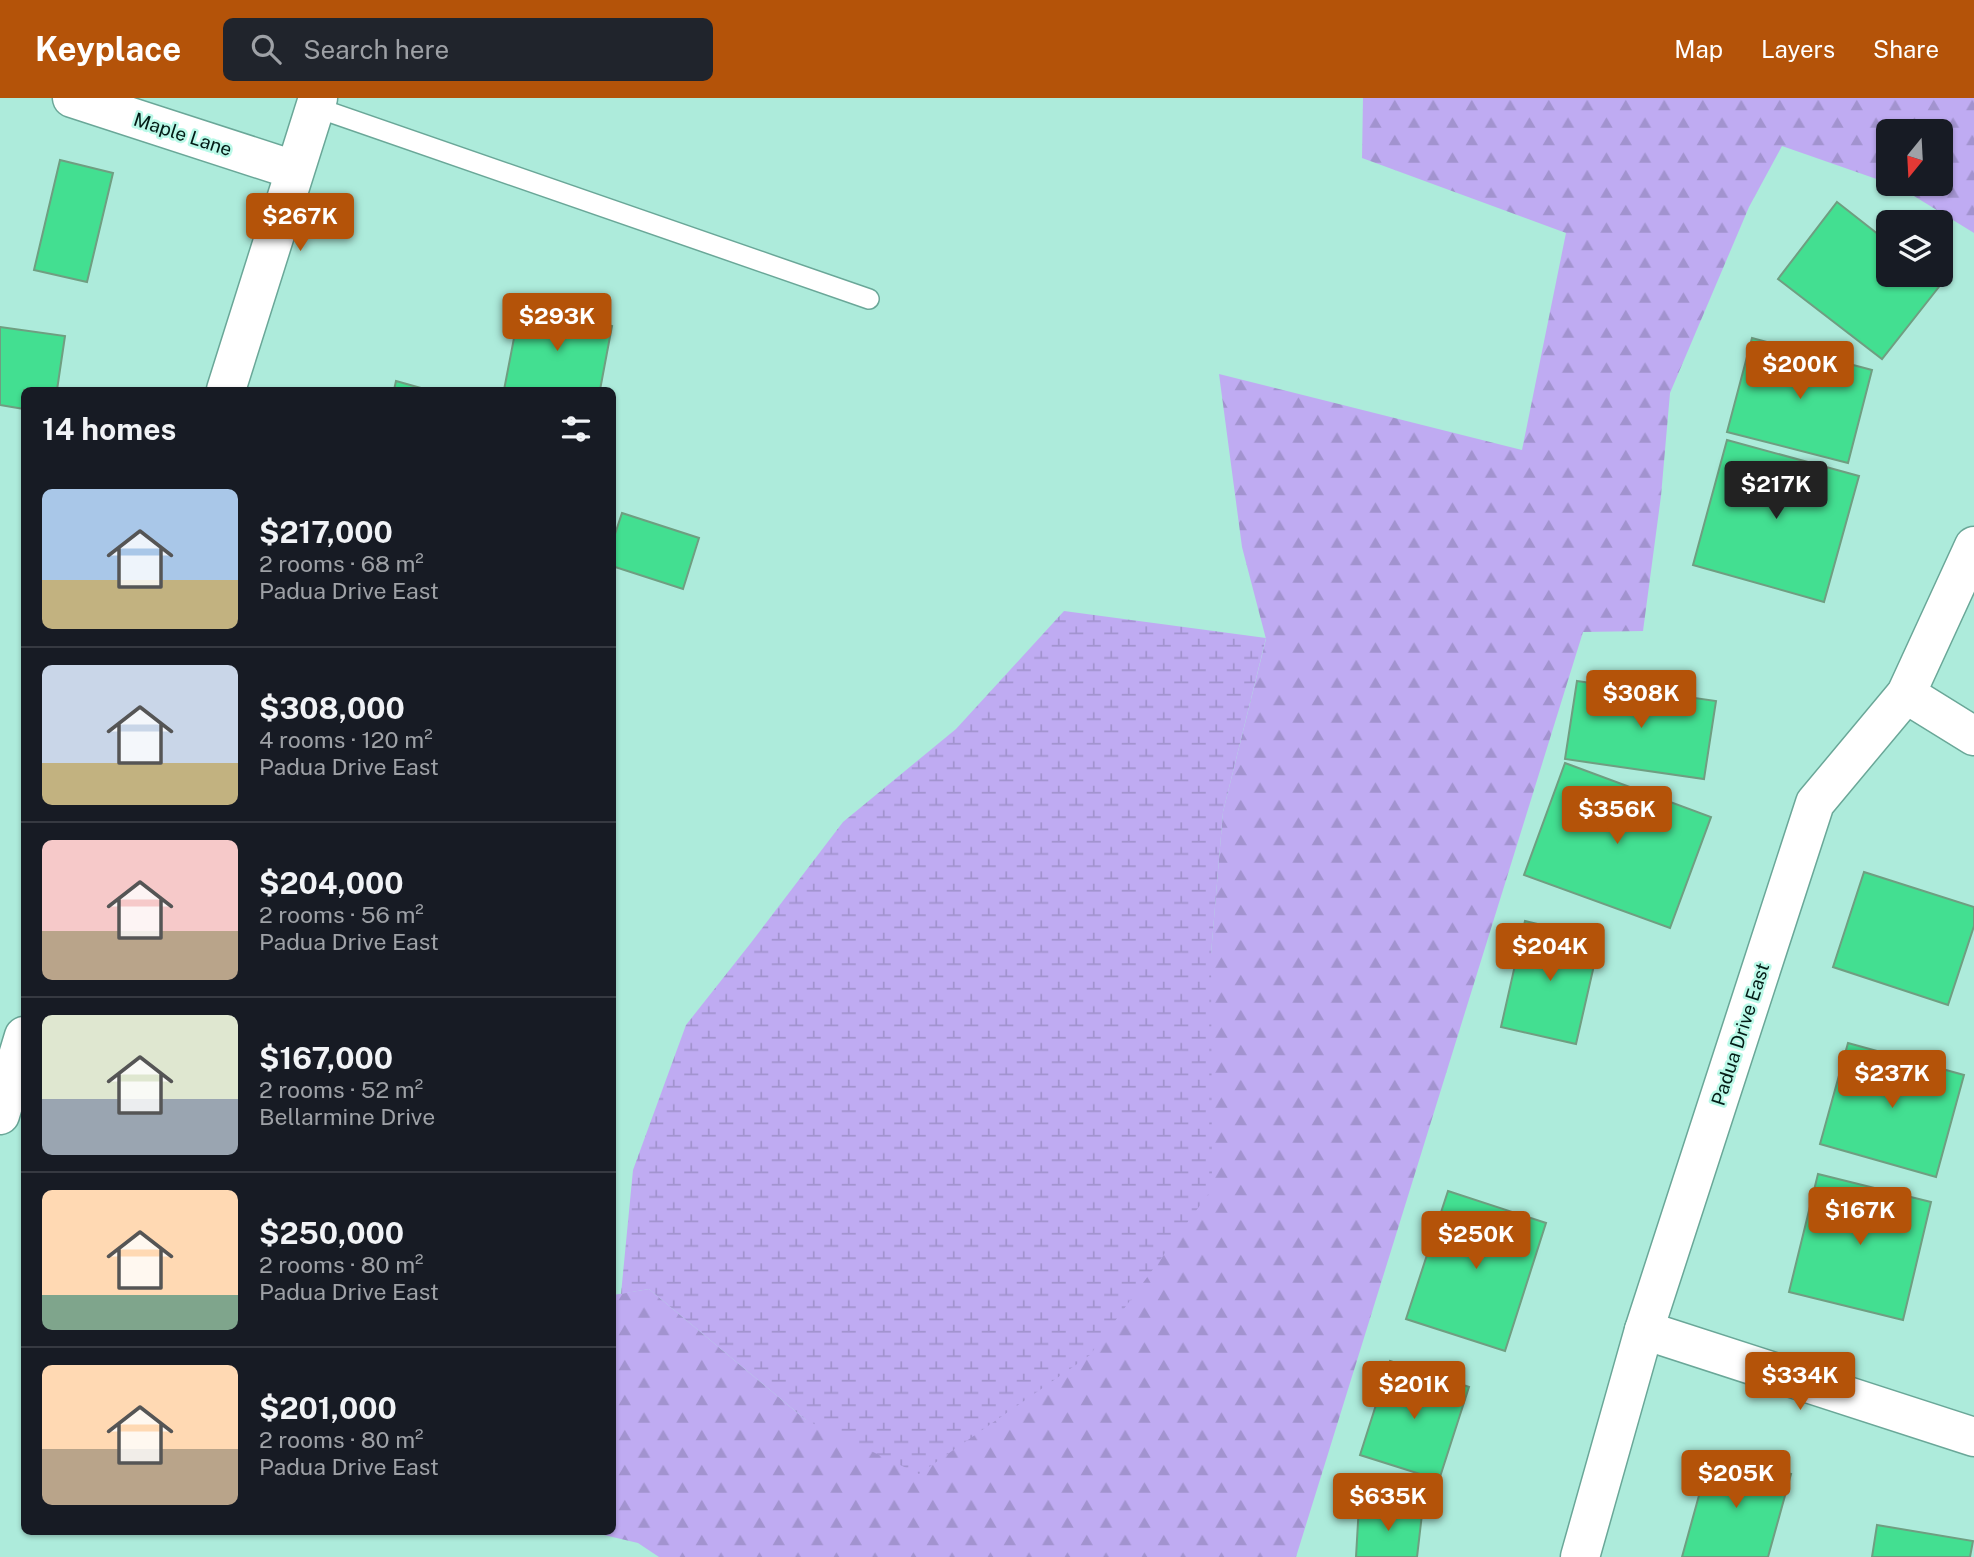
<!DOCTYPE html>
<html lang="en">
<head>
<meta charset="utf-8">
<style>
  :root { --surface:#171b24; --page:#20242c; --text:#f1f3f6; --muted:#9ea1a6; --line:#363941; --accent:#b45309 }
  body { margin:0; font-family:"Public Sans",sans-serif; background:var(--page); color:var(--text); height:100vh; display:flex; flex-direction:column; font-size:26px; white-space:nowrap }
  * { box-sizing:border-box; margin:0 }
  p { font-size:23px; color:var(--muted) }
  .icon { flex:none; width:38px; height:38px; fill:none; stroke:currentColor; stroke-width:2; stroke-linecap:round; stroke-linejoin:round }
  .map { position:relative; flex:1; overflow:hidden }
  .details { position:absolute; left:21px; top:289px; width:595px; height:1148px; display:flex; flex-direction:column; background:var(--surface); border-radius:10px; box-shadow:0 2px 5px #0004 }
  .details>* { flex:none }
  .needle { width:46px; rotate:198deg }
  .controls { position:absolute; left:1876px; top:21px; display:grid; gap:14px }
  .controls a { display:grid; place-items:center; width:77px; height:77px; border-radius:10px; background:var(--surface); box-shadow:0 2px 5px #0004; font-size:35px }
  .price { position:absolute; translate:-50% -60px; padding:0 16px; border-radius:7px; background:var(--accent); color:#fff; font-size:23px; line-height:46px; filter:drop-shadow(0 2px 4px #0008) }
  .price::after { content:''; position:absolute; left:50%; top:42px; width:21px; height:16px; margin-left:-10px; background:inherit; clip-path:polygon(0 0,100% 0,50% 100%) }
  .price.active { background:#222; color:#fff }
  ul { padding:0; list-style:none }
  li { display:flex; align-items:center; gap:21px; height:175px; padding:0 21px }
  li+li { border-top:2px solid var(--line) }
  li span { display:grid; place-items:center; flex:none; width:196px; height:140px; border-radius:10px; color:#555 }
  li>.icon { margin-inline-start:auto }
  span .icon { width:84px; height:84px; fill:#fffc; stroke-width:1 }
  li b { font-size:30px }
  h2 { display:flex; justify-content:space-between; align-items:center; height:84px; padding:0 21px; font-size:30px }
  header { display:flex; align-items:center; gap:42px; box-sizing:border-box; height:98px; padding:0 35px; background:var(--accent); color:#fff }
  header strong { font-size:33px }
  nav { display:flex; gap:38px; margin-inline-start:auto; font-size:24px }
  .search { width:490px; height:63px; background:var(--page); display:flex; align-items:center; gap:18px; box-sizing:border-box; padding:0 24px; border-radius:10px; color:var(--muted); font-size:26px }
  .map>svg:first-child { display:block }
  .forest { fill:url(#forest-firs) }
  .wetland { fill:url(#wetland-marsh) }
  .building { fill:#43df91; stroke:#6f9e81; stroke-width:2 }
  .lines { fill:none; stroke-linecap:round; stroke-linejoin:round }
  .service-casing { stroke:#6aa798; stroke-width:22 }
  .minor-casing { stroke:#6aa798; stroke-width:41 }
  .secondary-casing { stroke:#6aa798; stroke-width:41 }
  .service { stroke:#fff; stroke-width:19 }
  .minor { stroke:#fff; stroke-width:38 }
  .secondary { stroke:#fff; stroke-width:38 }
  .labels { text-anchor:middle; stroke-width:5; stroke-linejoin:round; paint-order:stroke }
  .street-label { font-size:19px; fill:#031c16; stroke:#baf9e8 }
</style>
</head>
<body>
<header>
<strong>Keyplace</strong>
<div class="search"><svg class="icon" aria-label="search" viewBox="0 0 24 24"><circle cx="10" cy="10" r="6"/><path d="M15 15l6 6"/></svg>Search here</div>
<nav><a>Map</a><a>Layers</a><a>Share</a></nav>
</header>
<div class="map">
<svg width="1974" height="1459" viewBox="0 0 1974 1459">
  <defs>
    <pattern id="forest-firs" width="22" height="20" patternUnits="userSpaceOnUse" patternTransform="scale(1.75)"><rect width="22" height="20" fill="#bfabf2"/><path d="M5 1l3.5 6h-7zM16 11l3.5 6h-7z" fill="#a293cf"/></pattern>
    <pattern id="wetland-marsh" width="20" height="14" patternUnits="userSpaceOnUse" patternTransform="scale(1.75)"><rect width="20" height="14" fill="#bfabf2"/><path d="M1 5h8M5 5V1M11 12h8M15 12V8" fill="none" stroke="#a293cf"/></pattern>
  </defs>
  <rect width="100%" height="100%" fill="#adebdb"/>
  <!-- forest -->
  <polygon class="forest" points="1363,0 1974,0 1974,135 1901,90 1889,86 1941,86 1941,33 1888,33 1888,85 1782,48 1749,109 1670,295 1661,398 1643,533 1583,534 1296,1459 659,1459 638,1445 587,1433 612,1433 613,1197 649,1191 806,1322 1211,856 1223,714 1266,541 1242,449 1219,276 1522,352 1566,135 1362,60"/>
  <!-- wetland -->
  <polygon class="wetland" points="1064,513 1266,540 1223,714 1211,856 1212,1091 1090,1257 919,1376 806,1322 649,1191 621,1196 633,1072 686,927 750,846 843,724 956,631"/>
  <!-- building -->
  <g class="building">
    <polygon points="60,62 113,75 87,184 34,172"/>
    <polygon points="1837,104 1888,144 1888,177 1932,177 1942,185 1882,261 1778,181"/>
    <polygon points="520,209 612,228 600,292 504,292"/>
    <polygon points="0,229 65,238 57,292 24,292 24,311 0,307"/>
    <polygon points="1752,240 1872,272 1848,365 1727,334"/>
    <polygon points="396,283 428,292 394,292"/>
    <polygon points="1727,342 1859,378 1824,504 1693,467"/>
    <polygon points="622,415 699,440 683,491 612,468 612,445"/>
    <polygon points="1577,583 1716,603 1704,681 1565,661"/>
    <polygon points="1565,665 1711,719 1670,830 1524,777"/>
    <polygon points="1864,774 1974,809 1974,828 1948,907 1833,869"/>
    <polygon points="1525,823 1600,841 1576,946 1501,929"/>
    <polygon points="1848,945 1964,977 1936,1079 1820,1046"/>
    <polygon points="1818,1076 1931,1104 1903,1222 1789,1194"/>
    <polygon points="1448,1093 1546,1125 1505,1253 1406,1221"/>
    <polygon points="1390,1263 1469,1289 1439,1382 1360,1357"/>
    <polygon points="1711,1354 1791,1376 1768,1459 1682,1459"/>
    <polygon points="1359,1407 1422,1416 1417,1459 1356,1459"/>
    <polygon points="1877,1427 1973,1443 1970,1459 1872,1459"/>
  </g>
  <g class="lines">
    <!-- service casing -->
    <g class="service-casing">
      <polyline id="service" points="315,9 869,201"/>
    </g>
    <!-- minor casing -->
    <g class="minor-casing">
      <g id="minor">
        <polyline points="72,0 294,72"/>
        <polyline points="1906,596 1974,638"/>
        <polyline points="1644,1232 1974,1339"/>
        <polyline points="1580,1459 1644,1232 1815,705 1906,596 1974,448"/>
      </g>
    </g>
    <!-- secondary casing -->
    <g class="secondary-casing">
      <g id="secondary">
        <polyline points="226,292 318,0"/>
        <polyline points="0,1017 24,938"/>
      </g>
    </g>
    <!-- service -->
    <use href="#service" class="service"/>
    <!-- minor -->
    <use href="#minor" class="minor"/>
    <!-- secondary -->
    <use href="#secondary" class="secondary"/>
  </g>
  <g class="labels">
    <!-- street labels -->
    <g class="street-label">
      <text transform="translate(183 36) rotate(18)" y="7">Maple Lane</text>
      <text transform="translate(1740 936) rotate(-72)" y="7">Padua Drive East</text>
    </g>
  </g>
</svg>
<div class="controls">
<a><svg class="needle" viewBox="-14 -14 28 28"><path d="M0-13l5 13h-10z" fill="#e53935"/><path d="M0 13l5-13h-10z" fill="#9ea1a6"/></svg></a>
<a><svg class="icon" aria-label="layers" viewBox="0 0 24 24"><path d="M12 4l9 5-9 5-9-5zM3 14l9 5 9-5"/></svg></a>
</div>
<b class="price" style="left:300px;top:155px">$267K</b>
<b class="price" style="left:557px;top:255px">$293K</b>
<b class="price" style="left:1800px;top:303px">$200K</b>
<b class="price active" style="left:1776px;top:423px">$217K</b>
<b class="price" style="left:1641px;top:632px">$308K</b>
<b class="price" style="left:1617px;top:748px">$356K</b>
<b class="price" style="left:1550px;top:885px">$204K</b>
<b class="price" style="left:1892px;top:1012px">$237K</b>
<b class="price" style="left:1860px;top:1149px">$167K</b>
<b class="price" style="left:1476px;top:1173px">$250K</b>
<b class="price" style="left:1800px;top:1314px">$334K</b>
<b class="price" style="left:1414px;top:1323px">$201K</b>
<b class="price" style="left:1736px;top:1412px">$205K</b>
<b class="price" style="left:1388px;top:1435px">$635K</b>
<section class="details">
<h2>14 homes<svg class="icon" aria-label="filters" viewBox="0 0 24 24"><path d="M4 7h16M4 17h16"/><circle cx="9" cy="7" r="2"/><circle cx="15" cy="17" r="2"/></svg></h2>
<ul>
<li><span style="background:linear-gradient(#a9c7e8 65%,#c2b280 0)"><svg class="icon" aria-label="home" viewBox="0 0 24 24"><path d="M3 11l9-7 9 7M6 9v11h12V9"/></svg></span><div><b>$217,000</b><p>2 rooms · 68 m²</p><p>Padua Drive East</p></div></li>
<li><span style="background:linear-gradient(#c9d6e8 70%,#c2b280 0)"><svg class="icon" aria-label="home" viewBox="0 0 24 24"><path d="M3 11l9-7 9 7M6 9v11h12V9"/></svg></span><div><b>$308,000</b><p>4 rooms · 120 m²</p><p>Padua Drive East</p></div></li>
<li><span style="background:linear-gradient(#f6c9c9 65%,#b9a48a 0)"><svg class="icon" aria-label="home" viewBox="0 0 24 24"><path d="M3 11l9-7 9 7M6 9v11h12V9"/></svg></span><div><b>$204,000</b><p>2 rooms · 56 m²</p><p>Padua Drive East</p></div></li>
<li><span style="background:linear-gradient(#dfe7d0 60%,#9aa5b1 0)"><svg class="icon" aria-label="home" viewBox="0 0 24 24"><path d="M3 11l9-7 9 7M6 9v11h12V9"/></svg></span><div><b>$167,000</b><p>2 rooms · 52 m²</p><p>Bellarmine Drive</p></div></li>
<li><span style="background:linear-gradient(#ffd9b3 75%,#7fa58c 0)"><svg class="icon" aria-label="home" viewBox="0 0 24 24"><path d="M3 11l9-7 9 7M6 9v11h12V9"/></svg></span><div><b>$250,000</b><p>2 rooms · 80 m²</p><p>Padua Drive East</p></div></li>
<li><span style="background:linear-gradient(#ffd9b3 60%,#b9a48a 0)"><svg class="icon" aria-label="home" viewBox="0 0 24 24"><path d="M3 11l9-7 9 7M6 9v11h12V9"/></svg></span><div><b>$201,000</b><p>2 rooms · 80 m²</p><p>Padua Drive East</p></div></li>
</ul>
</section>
</div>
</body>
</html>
